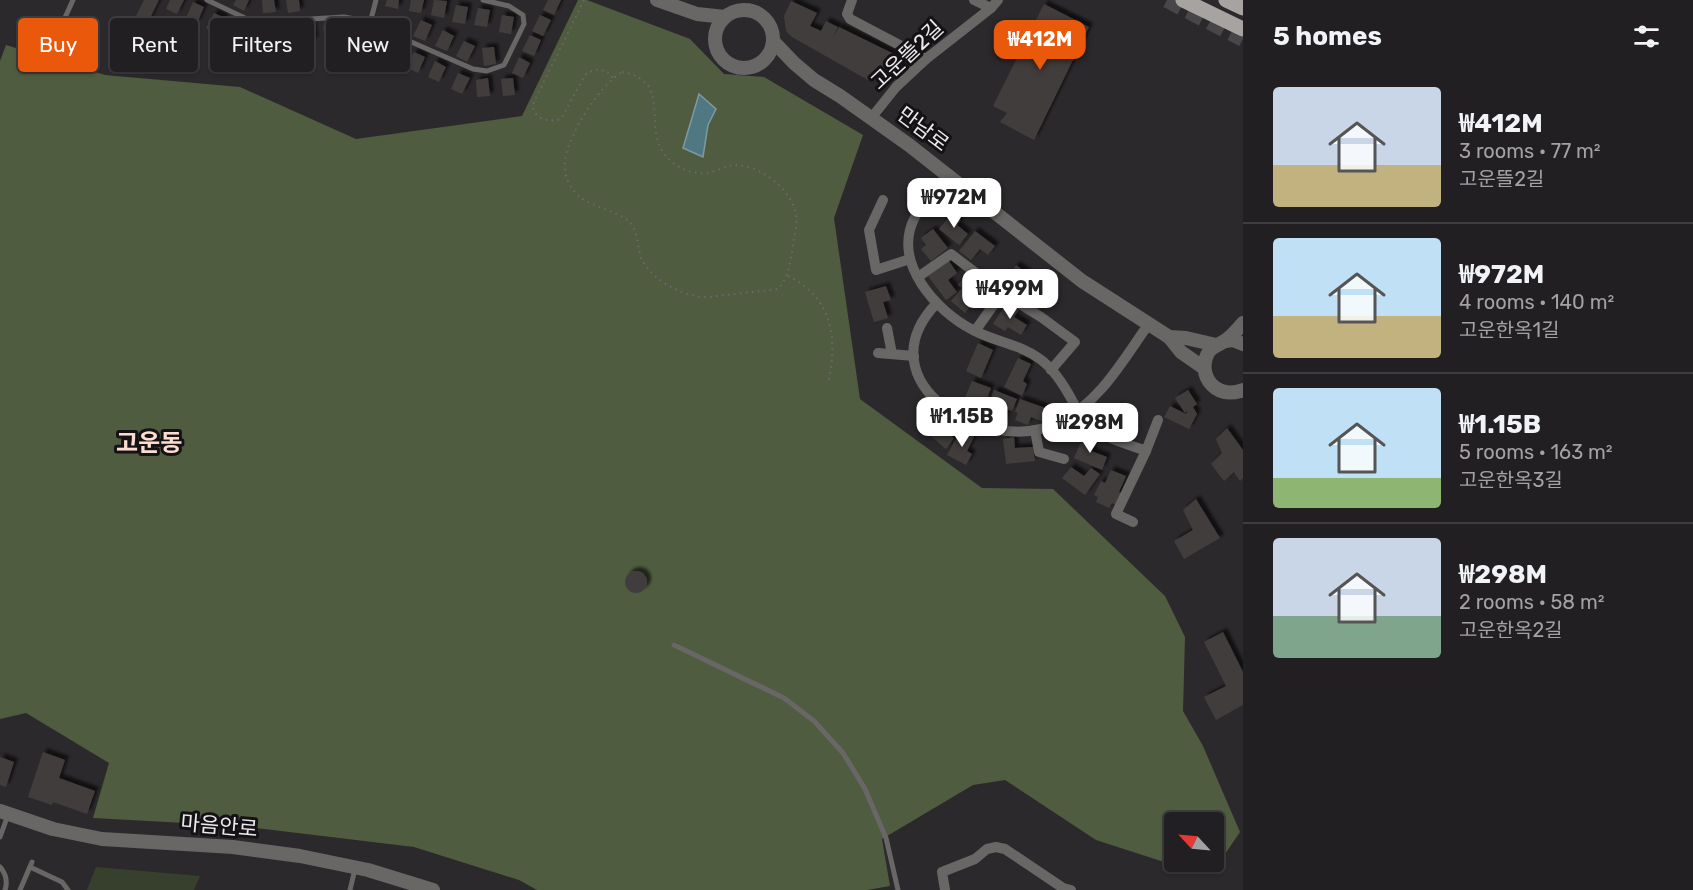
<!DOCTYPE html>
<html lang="en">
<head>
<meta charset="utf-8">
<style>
  :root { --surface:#211f21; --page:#2d2c2e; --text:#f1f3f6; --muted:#a2a2a5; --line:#3e3d3f; --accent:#ea580c }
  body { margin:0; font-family:Rubik,"Noto Sans KR",sans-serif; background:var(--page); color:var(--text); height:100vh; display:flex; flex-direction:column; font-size:22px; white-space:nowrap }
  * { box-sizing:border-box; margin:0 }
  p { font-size:20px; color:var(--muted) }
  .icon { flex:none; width:33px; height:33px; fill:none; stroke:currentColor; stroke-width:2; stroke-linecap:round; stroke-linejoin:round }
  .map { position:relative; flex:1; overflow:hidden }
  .details { display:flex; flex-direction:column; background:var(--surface); width:450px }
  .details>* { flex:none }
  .hud { position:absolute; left:18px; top:18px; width:570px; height:54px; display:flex; gap:12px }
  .needle { width:39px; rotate:296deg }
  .buttons { position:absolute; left:1164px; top:812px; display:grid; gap:12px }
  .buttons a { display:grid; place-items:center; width:60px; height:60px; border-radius:6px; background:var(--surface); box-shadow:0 2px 4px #0004,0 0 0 2px var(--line); font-size:30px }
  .price { position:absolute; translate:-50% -51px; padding:0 14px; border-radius:12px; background:#fff; color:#222; font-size:20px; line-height:39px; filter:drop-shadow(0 2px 3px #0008) }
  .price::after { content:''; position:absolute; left:50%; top:36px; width:18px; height:14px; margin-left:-9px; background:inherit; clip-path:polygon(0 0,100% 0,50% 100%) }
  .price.current { background:var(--accent); color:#fff }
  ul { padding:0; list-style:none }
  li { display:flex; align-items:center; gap:18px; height:150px; padding:0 30px }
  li+li { border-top:2px solid var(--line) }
  li span { display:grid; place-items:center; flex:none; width:168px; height:120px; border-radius:6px; color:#555 }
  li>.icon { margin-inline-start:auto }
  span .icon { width:72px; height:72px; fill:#fffc; stroke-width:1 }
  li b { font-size:26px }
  h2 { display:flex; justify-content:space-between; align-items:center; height:72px; padding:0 30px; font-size:26px }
  .pill { padding:0 21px; border-radius:6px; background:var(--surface); box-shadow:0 2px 4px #0004,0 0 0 2px var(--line); font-size:21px; line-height:54px }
  .pill.current { background:var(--accent); color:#fff }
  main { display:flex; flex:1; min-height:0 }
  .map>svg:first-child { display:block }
  .green { fill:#37402d }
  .forest { fill:#4f5c3f }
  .water { fill:#507883; stroke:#7f9aa2; stroke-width:1.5 }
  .building { fill:#423e3c; filter:url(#shadow) }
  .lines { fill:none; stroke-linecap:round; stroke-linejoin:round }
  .trunk-tunnel { stroke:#494649; stroke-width:16; stroke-dasharray:16 8; stroke-linecap:butt }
  .path { stroke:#6c696c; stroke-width:2; stroke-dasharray:1.5 4.5; stroke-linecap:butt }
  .service { stroke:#686765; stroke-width:5 }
  .minor { stroke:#686765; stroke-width:10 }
  .tertiary { stroke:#686765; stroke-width:14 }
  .primary { stroke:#a6a3a0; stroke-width:15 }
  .labels { text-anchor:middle; stroke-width:6; stroke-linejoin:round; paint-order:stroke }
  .street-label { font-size:21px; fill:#eceaec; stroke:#141214 }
  .quarter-label { font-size:24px; font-weight:bold; fill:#fcdccf; stroke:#141214 }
</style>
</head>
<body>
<main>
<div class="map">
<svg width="1243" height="890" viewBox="0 0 1243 890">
  <defs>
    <filter id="shadow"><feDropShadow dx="4" dy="-4" stdDeviation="1.5" flood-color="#0009"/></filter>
  </defs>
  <rect width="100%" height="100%" fill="#2c292c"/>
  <!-- green -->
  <polygon class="green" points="96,867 200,876 194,890 87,890"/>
  <!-- forest -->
  <polygon class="forest" points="578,0 587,0 690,39 724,74 764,77 863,135 834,218 860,399 982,488 1053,489 1165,596 1185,637 1183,711 1203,746 1240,832 1223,857 1214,858 1214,822 1174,822 1174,860 1161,861 1096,840 1005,780 973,785 882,839 890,886 867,890 537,890 519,880 414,847 240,826 93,818 109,763 26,713 0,719 0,61 6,45 105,75 240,87 356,139 522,116"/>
  <!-- water -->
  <polygon class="water" points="699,94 716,109 708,125 703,157 683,148"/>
  <!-- building -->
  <g class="building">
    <polygon points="144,0 159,0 148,22 136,16"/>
    <polygon points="170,0 184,0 177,14 166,9"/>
    <polygon points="236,0 249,0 244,11 233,5"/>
    <polygon points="262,0 274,0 276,12 263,13"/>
    <polygon points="286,0 299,0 300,11 288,13"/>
    <polygon points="387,0 399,0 398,9 385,6"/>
    <polygon points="411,0 424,0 421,13 409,11"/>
    <polygon points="434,0 447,1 444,18 431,15"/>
    <polygon points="548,0 561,0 554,15 543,10"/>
    <polygon points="791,1 817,13 810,26 821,31 826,21 838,27 833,37 839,27 896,55 875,80 868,80 792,37 786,31 784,16"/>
    <polygon points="193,2 204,7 197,23 186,18"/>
    <polygon points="1044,4 1089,27 1034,140 1000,122 1007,113 993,106"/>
    <polygon points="456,5 468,7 465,24 452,22"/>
    <polygon points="478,8 490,10 487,27 474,25"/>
    <polygon points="214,13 225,18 217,34 206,28"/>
    <polygon points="502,15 514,17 511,34 499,32"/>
    <polygon points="540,15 551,20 543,36 532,31"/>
    <polygon points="421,20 432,25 425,41 413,36"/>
    <polygon points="237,23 249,28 241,44 230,38"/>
    <polygon points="312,24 314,41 301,43 299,26"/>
    <polygon points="336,24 337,42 325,43 323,26"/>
    <polygon points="352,24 364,29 356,45 345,40"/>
    <polygon points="291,25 293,43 281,44 279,27"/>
    <polygon points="268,27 270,44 257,45 256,28"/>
    <polygon points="443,30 454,36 447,51 435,46"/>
    <polygon points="375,33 386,38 378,54 367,49"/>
    <polygon points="530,35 541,40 534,56 522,51"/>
    <polygon points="464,41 475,46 467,62 456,56"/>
    <polygon points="395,42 406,48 398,63 387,58"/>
    <polygon points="494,47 496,64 484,66 482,48"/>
    <polygon points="414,52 425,57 418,73 406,67"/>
    <polygon points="519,57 530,63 523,78 512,73"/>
    <polygon points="435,61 446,67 439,82 428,77"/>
    <polygon points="458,73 470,78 462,94 451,89"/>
    <polygon points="488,78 490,96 477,97 476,80"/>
    <polygon points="513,78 515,95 503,96 501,79"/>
    <polygon points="952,213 961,220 957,225 968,234 959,245 939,229"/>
    <polygon points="933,229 948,248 931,261 921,249 926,245 921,238"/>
    <polygon points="975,231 995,246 988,255 980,249 971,260 959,251"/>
    <polygon points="949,261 957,273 948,280 957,292 946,300 928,276"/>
    <polygon points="1016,265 1040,283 1033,292 1021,283 1013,294 1001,286"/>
    <polygon points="967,273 985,288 977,298 972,294 967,301 972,304 965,313 951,301 962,288 958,285"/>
    <polygon points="886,286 891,300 883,302 888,318 874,322 865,292"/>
    <polygon points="1007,302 1019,310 1014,317 1027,325 1021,335 1008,327 1005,331 993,324"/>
    <polygon points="978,343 993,350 981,378 966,371"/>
    <polygon points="1018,358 1031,364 1023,381 1027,384 1022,396 1004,387"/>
    <polygon points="972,381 991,388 986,401 981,399 979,404 983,406 979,417 960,409"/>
    <polygon points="994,390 1017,399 1012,411 1003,408 1002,411 1007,413 1002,425 984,418"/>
    <polygon points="1188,390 1197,404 1193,407 1197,414 1189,429 1164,417 1170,406 1186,414 1188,410 1185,413 1175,398"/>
    <polygon points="1020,399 1051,410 1047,423 1031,417 1028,425 1015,420 1018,413 1015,412"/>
    <polygon points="941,416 952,425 946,432 954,438 946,449 927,433"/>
    <polygon points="1227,428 1243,450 1243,478 1240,481 1234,472 1224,481 1211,464 1222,453 1216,439"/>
    <polygon points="961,430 974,437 967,451 972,454 966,465 947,455"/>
    <polygon points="1014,437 1015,448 1033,447 1035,461 1006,464 1003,439"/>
    <polygon points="1083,437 1095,441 1091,451 1107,457 1102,470 1074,458"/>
    <polygon points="1071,467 1084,476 1091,468 1100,474 1085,495 1062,478"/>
    <polygon points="1111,470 1126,476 1119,492 1124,494 1119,506 1112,503 1109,508 1096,502 1098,497 1094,495 1101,481 1105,483"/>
    <polygon points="1196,499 1220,538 1184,559 1174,541 1193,530 1183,510"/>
    <circle cx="636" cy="582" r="11"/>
    <polygon points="1223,632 1243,672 1243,705 1216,720 1204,697 1226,686 1204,642"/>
    <polygon points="43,752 65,760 59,778 95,791 87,814 53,802 52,805 28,797"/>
    <polygon points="0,757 14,762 6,787 0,785"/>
  </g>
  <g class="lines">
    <!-- trunk-tunnel -->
    <polyline class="trunk-tunnel" points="1167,0 1243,39"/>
    <!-- path -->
    <g class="path">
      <path d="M584,0L533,104C532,119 549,123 561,119L585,75C595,67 605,68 613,78"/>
      <path d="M622,72C674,81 641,127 666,156C677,170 698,177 715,171C723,168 729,165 737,165C760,166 790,188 795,211C798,220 796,229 794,238C791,256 790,276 778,289L708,297C685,298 653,281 642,260C637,250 639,235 632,225C625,213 592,207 580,197C569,189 563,173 565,160C569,133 599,86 622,72Z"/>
      <path d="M788,276C833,298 838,339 828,384"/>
    </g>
    <!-- service -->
    <g class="service">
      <polyline points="207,0 247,19 259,22 344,17 361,20 473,69 487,71 504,65 524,24 523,15 509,6 483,0"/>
      <polyline points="63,22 73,0"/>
      <polyline points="370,23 376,0"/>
      <polyline points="674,645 784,698 814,721 843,753 865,789 886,838 898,890"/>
      <polyline points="0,837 8,815"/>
      <path d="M0,867C6,874 8,881 5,890"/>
      <polyline points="30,867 62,882 68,890"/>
      <polyline points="20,890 32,862"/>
      <polyline points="350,890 355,869"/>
    </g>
    <!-- minor -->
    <g class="minor">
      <polyline points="852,0 847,14 850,19 926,59"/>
      <polyline points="974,0 991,8"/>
      <polyline points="872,117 896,87 926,59 991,8 998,0"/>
      <path d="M949,174C937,188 923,201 915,217C891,262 936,311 973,330C995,342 1020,344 1040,359C1054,369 1065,387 1073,402C1077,410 1082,419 1088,425C1105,438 1127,444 1146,451L1116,514L1133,522"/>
      <polyline points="883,200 869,230 876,270 910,259"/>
      <polyline points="918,277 951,254 1002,293 1041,317 1075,342 1051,370"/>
      <path d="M936,304C862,382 987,459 1060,422C1100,402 1123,360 1148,325"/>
      <polyline points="887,328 892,354"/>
      <polyline points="975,331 1002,293"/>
      <polyline points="878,353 914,356"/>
      <polyline points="1035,430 1039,452 1064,459"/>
      <polyline points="1146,451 1158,420"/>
      <polyline points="945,890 942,872 975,859 987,849 996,847 1005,849 1063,888 1071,890"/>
    </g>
    <!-- tertiary -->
    <g class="tertiary">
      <polyline points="657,0 697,14 725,17"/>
      <circle cx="744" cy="39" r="29"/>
      <polyline points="773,41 794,63 814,80 840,96 909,145 1082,281 1169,337 1181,352 1204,368"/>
      <path d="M1243,323C1238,329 1232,336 1226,340C1221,344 1215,345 1210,350C1202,361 1203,376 1212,385C1221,394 1232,394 1243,390"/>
      <polyline points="1169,337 1186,338 1216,345"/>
      <polyline points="1225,341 1233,340 1243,344"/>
      <polyline points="0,811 53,829 102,839 233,847 300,856 368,870 433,890"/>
    </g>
    <!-- primary -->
    <g class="primary">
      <polyline points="1183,0 1243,29"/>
      <polyline points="1226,0 1243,8"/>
    </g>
  </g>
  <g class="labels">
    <!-- street labels -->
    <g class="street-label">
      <text transform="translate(907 55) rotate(-43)" y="7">고운뜰2길</text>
      <text transform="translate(923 129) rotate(37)" y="7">만남로</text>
      <text transform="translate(219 826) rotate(5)" y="7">마음안로</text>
    </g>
    <!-- quarter labels -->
    <g class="quarter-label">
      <text x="149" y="451">고운동</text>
    </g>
  </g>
</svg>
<div class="buttons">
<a><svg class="needle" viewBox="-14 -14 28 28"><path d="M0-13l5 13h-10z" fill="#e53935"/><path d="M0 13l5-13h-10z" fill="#a2a2a5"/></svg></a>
</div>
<b class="price current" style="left:1040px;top:71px">₩412M</b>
<b class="price" style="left:954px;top:229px">₩972M</b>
<b class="price" style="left:1010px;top:320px">₩499M</b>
<b class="price" style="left:962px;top:448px">₩1.15B</b>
<b class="price" style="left:1090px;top:454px">₩298M</b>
<div class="hud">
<a class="pill current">Buy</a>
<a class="pill">Rent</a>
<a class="pill">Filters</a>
<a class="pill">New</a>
</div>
</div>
<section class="details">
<h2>5 homes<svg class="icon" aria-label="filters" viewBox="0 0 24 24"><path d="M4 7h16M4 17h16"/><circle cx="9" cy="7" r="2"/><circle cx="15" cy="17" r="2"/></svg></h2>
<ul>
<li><span style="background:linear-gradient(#c9d6e8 65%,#c2b280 0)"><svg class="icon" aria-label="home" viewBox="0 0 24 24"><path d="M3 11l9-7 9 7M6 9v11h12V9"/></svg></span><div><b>₩412M</b><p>3 rooms · 77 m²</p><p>고운뜰2길</p></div></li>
<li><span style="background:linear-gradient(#bfe0f5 65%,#c2b280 0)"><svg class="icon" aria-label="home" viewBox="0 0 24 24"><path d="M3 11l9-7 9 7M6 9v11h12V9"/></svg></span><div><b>₩972M</b><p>4 rooms · 140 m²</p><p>고운한옥1길</p></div></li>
<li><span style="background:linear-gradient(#bfe0f5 75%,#8fb573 0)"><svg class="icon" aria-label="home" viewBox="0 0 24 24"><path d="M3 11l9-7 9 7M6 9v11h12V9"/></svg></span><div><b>₩1.15B</b><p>5 rooms · 163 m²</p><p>고운한옥3길</p></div></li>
<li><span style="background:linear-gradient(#c9d6e8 65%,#7fa58c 0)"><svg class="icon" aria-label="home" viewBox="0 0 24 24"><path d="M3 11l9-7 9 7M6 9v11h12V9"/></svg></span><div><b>₩298M</b><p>2 rooms · 58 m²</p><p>고운한옥2길</p></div></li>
</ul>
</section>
</main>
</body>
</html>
